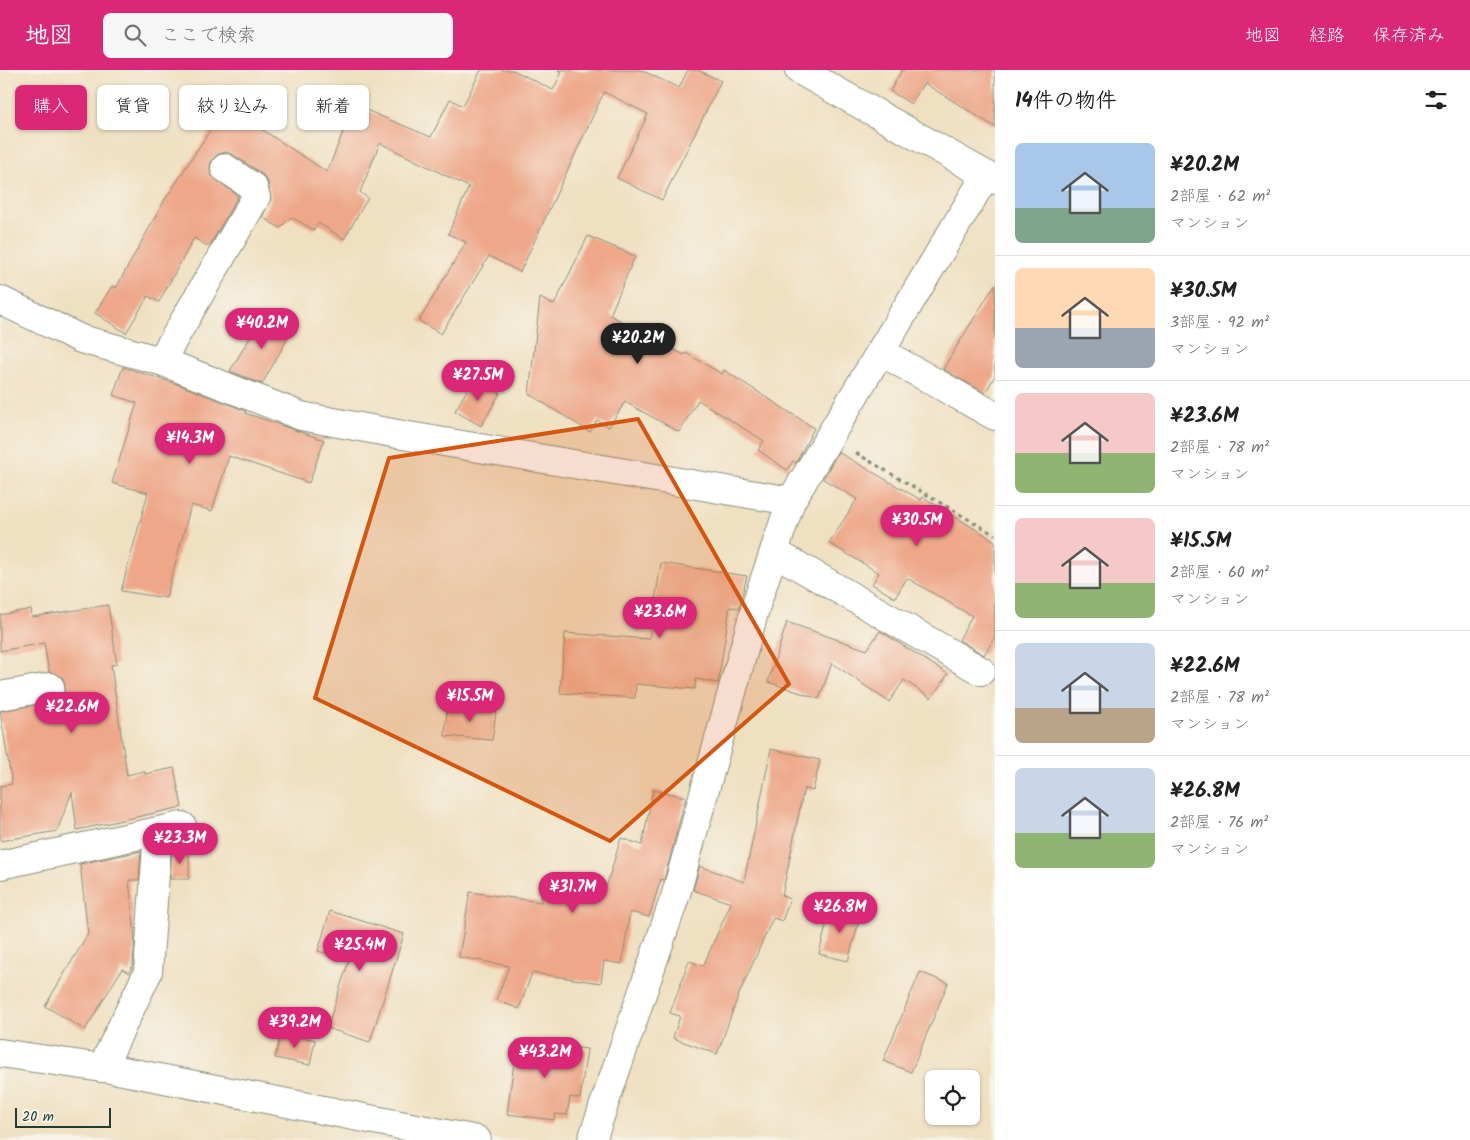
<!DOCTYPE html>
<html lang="ja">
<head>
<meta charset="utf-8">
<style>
  :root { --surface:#fff; --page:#f6f6f6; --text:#222; --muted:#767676; --line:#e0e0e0; --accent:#db2777 }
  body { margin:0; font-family:Kalam,"Klee One",sans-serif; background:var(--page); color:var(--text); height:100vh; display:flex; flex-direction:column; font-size:19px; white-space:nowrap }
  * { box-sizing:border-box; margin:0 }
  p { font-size:16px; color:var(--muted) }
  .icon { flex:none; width:28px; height:28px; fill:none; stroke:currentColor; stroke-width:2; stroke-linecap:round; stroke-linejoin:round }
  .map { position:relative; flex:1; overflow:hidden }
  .side { display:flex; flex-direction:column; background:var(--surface); width:475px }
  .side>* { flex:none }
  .hud { position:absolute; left:15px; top:15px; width:475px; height:45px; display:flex; gap:10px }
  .controls { position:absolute; left:925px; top:1000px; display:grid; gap:10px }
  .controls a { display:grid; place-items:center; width:55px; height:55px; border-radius:8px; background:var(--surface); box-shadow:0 1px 4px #0004; font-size:25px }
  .scale { position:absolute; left:15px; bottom:12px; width:96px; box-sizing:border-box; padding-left:5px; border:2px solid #1f3d34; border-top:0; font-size:14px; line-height:18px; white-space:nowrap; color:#1f3d34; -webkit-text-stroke:4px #f7f3e8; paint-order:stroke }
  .price { position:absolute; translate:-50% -42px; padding:0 11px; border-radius:18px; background:var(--accent); color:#fff; font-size:16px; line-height:32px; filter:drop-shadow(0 1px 2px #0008) }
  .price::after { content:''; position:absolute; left:50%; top:30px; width:15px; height:11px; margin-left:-8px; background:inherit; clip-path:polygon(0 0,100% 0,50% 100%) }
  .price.current { background:#222; color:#fff }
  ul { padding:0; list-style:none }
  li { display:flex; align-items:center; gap:15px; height:125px; padding:0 20px }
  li+li { border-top:1px solid var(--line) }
  li span { display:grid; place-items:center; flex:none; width:140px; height:100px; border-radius:8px; color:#555 }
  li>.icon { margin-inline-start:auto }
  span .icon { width:60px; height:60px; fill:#fffc; stroke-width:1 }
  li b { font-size:21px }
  h2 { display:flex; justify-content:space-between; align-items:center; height:60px; padding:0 20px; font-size:21px }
  .tag { padding:0 18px; border-radius:8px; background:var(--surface); box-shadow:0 1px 4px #0004; font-size:18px; line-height:45px }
  .tag.current { background:var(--accent); color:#fff }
  header { display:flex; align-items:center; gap:30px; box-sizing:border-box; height:70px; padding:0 25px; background:var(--accent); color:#fff }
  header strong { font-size:24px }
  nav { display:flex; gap:28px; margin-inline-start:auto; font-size:18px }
  .search { width:350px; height:45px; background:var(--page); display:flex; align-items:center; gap:12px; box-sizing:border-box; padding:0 18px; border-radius:8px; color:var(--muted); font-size:19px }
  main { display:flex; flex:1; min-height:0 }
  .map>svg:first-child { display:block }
  .building { fill:#eea789 }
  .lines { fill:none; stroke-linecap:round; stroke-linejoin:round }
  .street-casing { stroke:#878e7a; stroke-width:30 }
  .secondary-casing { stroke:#878e7a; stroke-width:30 }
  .path { stroke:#878e7a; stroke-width:3; stroke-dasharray:4 4; stroke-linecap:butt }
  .street { stroke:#fff; stroke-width:28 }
  .secondary { stroke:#fff; stroke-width:28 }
  .marked { fill:#d45610; fill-opacity:0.2; stroke:#d45610; stroke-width:4; stroke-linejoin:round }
</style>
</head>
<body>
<header>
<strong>地図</strong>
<div class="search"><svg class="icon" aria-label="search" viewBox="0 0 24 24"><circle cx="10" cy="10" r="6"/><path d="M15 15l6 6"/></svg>ここで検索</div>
<nav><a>地図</a><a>経路</a><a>保存済み</a></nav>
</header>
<main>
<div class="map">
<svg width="995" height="1070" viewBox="0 0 995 1070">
  <rect width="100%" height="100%" fill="#f7f3e8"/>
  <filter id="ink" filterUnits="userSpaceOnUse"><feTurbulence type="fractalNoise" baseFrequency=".02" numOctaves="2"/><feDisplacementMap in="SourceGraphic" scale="10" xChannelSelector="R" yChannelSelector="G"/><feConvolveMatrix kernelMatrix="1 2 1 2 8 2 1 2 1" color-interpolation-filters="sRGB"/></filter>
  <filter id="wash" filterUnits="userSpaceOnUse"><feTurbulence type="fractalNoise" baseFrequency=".0096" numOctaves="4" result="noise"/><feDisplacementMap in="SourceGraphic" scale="20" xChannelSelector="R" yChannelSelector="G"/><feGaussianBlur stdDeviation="1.12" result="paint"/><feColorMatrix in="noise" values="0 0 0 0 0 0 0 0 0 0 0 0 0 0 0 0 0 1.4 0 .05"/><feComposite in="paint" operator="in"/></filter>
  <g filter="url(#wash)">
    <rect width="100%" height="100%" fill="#efe0c1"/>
    <g id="blocks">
      <!-- building -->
      <g class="building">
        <polygon points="481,0 513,0 553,20 562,2 558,0 641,0 679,18 688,0 698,0 721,11 662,130 617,108 648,44 604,22 520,202 489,186 441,264 419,251 466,172 448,164 469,117 380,73 360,122 368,128 344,169 318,153 314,160 291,147 280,158 262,147 271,129 268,112 262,104 234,85 226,82 218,84 212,90 210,96 211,105 238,126 209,177 194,168 159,232 148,226 126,263 95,243 112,216 116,218 164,131 226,36 327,102 354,35 431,67 450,29 463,36"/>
        <polygon points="902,0 995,0 995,57 924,13 911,34 890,21"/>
        <polygon points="588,166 635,186 610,245 684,285 686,283 722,304 724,300 814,358 796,393 793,391 787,400 758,380 764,371 698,330 679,362 625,332 609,357 597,350 590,362 529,324 540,228 554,235"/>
        <polygon points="995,214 995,306 985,323 943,299"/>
        <polygon points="264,244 292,261 262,314 230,301"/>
        <polygon points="123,297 180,315 246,341 245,343 324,370 309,413 229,386 212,441 191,435 166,528 121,521 148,423 112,413 137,333 113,325"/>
        <polygon points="474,308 500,323 481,356 455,341"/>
        <polygon points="838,382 921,430 923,427 995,471 995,567 984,585 959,570 972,546 907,508 895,528 872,514 879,503 829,473 857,429 823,409"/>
        <polygon points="661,493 747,506 739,538 730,537 718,613 696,609 695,619 636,614 635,628 560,623 565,563 649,569"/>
        <polygon points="108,535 117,594 111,595 127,705 144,701 145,704 174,698 182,737 77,760 72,722 57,761 0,771 0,716 12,714 0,641 53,632 60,629 64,623 65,615 62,607 49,602 44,573 0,581 0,545 31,539 32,547"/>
        <polygon points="787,552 867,580 880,561 948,604 931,628 904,610 889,632 832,593 819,629 768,612"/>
        <polygon points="447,636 496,642 492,670 445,666"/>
        <polygon points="771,679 820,690 813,721 804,718 782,826 790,829 782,851 773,848 739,924 717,984 673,968 680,946 670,943 689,891 703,896 731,833 693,820 700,796 744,812"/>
        <polygon points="653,720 686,727 664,810 661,809 649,847 630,842 622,894 604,891 601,913 532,903 519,939 496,930 509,896 459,887 470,822 541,832 544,810 606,817 621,768 642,775"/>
        <polygon points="172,780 189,781 189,809 170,809"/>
        <polygon points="141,781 139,810 129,810 135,867 133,895 129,903 122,899 85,960 45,936 88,864 80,794"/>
        <polygon points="831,836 861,844 848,891 819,884"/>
        <polygon points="330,841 404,864 370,972 327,958 349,890 318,881"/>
        <polygon points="920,902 948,913 911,1002 883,991"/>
        <polygon points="281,963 315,970 310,995 275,988"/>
        <polygon points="517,970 587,979 580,1029 570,1027 567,1045 555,1044 554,1050 507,1044"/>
      </g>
    </g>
  </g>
  <g filter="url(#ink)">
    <use href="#blocks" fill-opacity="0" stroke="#878e7a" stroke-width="1"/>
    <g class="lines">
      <!-- street casing -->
      <g class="street-casing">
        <g id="street">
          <polyline points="799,0 995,110"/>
          <polyline points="0,230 81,269 161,291 301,346 403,365 791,431"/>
          <polyline points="881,282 995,346"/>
          <polyline points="161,291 256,127 253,117 225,98"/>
          <polyline points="774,482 981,601"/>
          <polyline points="0,626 50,617"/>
          <polyline points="0,795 182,756"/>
          <polyline points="102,998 148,902 158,761"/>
          <polyline points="592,1070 676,824 757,532 791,431 986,105"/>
        </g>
      </g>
      <!-- secondary casing -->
      <g class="secondary-casing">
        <polyline id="secondary" points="0,983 123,1001 477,1070"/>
      </g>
      <!-- path -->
      <polyline class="path" points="856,383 995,465"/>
      <!-- street -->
      <use href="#street" class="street"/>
      <!-- secondary -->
      <use href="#secondary" class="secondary"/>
    </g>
  </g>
  <!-- marked area -->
  <path class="marked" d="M638,349L789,614L610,771L315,628L389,388Z"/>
</svg>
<div class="controls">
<a><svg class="icon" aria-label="locate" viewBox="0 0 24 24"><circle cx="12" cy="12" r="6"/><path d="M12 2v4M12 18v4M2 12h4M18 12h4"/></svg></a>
</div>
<div class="scale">20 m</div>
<b class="price" style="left:262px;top:280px">¥40.2M</b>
<b class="price current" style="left:638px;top:295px">¥20.2M</b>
<b class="price" style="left:478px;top:332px">¥27.5M</b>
<b class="price" style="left:190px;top:395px">¥14.3M</b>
<b class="price" style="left:917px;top:477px">¥30.5M</b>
<b class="price" style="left:660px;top:569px">¥23.6M</b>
<b class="price" style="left:470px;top:653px">¥15.5M</b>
<b class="price" style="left:72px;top:664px">¥22.6M</b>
<b class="price" style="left:180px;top:795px">¥23.3M</b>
<b class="price" style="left:573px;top:844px">¥31.7M</b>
<b class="price" style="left:840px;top:864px">¥26.8M</b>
<b class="price" style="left:360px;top:902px">¥25.4M</b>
<b class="price" style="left:295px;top:979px">¥39.2M</b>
<b class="price" style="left:545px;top:1009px">¥43.2M</b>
<div class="hud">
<a class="tag current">購入</a>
<a class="tag">賃貸</a>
<a class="tag">絞り込み</a>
<a class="tag">新着</a>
</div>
</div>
<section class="side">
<h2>14件の物件<svg class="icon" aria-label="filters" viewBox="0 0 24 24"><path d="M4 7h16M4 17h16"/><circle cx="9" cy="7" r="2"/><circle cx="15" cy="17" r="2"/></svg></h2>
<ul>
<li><span style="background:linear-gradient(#a9c7e8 65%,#7fa58c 0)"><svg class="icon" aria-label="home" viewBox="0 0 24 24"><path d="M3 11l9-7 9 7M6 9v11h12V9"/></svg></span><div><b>¥20.2M</b><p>2部屋 · 62 m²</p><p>マンション</p></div></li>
<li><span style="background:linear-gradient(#ffd9b3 60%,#9aa5b1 0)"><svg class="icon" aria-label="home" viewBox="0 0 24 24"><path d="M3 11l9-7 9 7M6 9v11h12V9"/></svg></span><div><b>¥30.5M</b><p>3部屋 · 92 m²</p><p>マンション</p></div></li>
<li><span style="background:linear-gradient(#f6c9c9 60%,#8fb573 0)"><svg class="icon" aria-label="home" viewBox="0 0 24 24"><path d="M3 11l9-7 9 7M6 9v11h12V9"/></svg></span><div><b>¥23.6M</b><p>2部屋 · 78 m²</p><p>マンション</p></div></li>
<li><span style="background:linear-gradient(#f6c9c9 65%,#8fb573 0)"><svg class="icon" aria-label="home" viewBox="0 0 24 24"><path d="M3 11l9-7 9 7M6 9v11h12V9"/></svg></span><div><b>¥15.5M</b><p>2部屋 · 60 m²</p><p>マンション</p></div></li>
<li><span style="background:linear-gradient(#c9d6e8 65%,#b9a48a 0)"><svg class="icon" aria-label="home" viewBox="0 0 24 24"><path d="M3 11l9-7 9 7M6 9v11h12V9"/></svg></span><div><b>¥22.6M</b><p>2部屋 · 78 m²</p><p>マンション</p></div></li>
<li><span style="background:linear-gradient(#c9d6e8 65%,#8fb573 0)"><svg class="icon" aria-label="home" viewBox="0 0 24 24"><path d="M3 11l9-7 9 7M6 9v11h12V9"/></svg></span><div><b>¥26.8M</b><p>2部屋 · 76 m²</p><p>マンション</p></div></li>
</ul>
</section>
</main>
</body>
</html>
